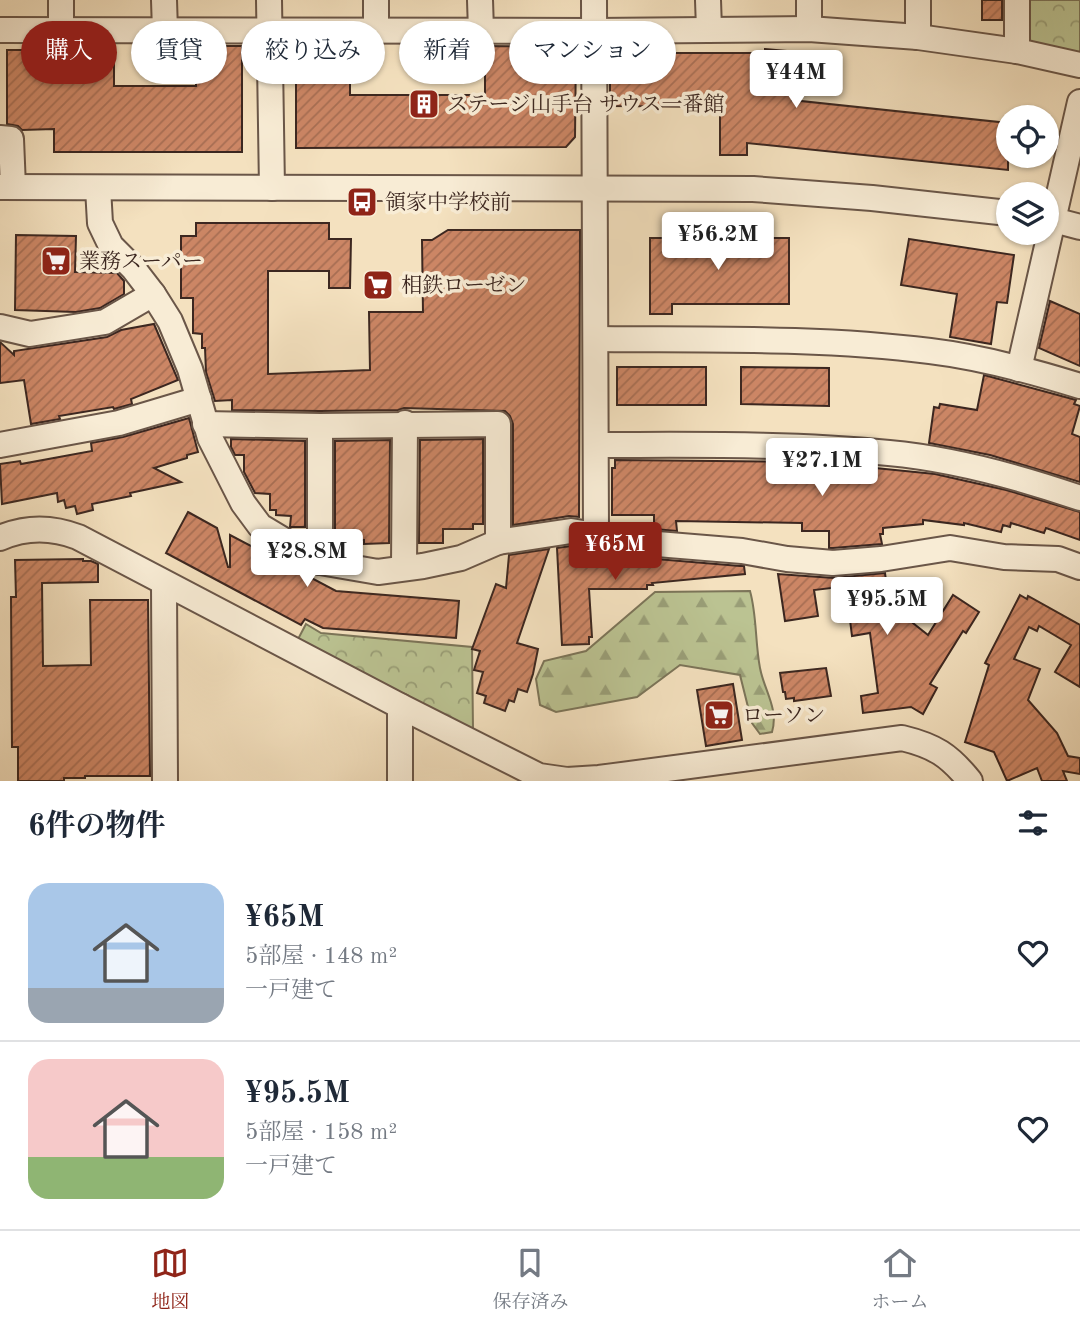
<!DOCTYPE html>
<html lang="ja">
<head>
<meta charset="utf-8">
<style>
  :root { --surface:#fff; --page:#f6f6f7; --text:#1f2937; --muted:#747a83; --line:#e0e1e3; --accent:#8f2418 }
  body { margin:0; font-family:"Old Standard TT","Noto Serif JP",serif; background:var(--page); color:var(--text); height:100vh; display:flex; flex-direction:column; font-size:26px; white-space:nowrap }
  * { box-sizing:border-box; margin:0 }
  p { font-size:23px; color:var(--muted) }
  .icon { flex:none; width:38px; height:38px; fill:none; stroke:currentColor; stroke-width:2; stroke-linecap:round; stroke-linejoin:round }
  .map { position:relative; height:781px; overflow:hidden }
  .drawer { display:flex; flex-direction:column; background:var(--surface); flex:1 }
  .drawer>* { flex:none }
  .banner { position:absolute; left:21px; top:21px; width:700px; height:63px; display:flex; gap:14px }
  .controls { position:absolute; left:996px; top:105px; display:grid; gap:14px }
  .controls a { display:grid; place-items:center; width:63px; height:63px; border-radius:50%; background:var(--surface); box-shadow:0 2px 5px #0004; font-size:35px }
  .price { position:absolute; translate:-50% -60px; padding:0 16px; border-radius:7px; background:#fff; color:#222; font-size:23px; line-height:46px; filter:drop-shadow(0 2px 4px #0008) }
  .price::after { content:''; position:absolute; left:50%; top:42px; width:21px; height:16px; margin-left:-10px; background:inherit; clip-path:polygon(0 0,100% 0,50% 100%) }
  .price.on { background:var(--accent); color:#fff }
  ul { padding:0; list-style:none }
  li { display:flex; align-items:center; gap:21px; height:175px; padding:0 28px }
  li+li { border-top:2px solid var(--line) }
  li span { display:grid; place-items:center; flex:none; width:196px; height:140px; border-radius:21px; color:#555 }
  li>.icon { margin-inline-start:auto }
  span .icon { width:84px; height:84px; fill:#fffc; stroke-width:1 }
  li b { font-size:30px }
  h2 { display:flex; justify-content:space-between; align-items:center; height:84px; padding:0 28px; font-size:30px }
  .tag { padding:0 24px; border-radius:32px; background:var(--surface); box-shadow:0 2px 5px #0004; font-size:24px; line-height:63px }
  .tag.on { background:var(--accent); color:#fff }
  .dock { display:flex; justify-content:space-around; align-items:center; height:98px; border-top:2px solid var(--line); background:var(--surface); font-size:19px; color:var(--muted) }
  .dock a { display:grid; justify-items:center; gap:4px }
  .dock .on { color:var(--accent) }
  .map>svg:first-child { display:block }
  .forest { fill:url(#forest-firs); stroke:#7c7559; stroke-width:2 }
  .park { fill:url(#park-crowns); stroke:#7c7559; stroke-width:2 }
  .building { fill:url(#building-hatch); stroke:#3c2720; stroke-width:2 }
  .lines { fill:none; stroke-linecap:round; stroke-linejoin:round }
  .minor-casing { stroke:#6a5648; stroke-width:28 }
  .minor { stroke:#f8ecd5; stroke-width:24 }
  .labels { text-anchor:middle; stroke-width:7; stroke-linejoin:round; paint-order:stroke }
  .poi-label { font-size:21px; fill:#3c2720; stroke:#f8ecd5; text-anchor:start }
</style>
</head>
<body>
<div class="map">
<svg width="1080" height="781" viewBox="0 0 1080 781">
  <defs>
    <pattern id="forest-firs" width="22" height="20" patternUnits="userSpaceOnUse" patternTransform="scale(1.75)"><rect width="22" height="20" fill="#bbc392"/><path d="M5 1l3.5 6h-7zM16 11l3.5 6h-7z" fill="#999e77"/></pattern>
    <pattern id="park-crowns" width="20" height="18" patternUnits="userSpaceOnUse" patternTransform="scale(1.75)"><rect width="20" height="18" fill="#bbc392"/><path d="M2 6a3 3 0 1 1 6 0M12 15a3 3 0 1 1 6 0" fill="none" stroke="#999e77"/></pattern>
    <pattern id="building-hatch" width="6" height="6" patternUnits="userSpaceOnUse" patternTransform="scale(1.75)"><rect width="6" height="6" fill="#cc8665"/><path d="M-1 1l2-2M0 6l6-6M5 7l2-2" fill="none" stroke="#a76e53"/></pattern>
  </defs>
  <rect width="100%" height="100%" fill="#f4e1bf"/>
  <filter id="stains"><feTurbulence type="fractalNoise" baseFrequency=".00286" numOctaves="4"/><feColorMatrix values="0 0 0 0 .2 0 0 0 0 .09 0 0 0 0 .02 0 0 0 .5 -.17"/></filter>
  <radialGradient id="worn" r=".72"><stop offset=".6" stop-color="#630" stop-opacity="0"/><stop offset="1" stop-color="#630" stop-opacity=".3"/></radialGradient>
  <!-- forest -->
  <path class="forest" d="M750,591C757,616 755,642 760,668C764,690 779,709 772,732L760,734L752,723L740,675L680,665L637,697L556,712L540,705L536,679L544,661L586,651L655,592Z"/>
  <!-- park -->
  <g class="park">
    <polygon points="1025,0 1080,0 1080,56 1029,44"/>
    <polygon points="306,624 321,633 472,647 473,729 297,641"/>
  </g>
  <!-- building -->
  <g class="building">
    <rect x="982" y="0" width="20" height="20"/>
    <polygon points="196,46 242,46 242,152 54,152 54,129 22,130 18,126 7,124 7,50 48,50 49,64 114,64 114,86 196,86"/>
    <polygon points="485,46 576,47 575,137 566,147 296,148 296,48 350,48 350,95 485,95"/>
    <polygon points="765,49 797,52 792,100 1008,123 1008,170 747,143 747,155 720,155 720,107 610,106 610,53 765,53"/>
    <polygon points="196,223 329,223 329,239 351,239 350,288 329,288 329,271 268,271 268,374 370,370 369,312 423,312 422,240 432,240 448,230 580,230 579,517 569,516 513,525 513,424 510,416 505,411 404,408 398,410 320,411 232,410 232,400 215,401 206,372 205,348 202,348 202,334 193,333 193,298 181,298 181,236 196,236"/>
    <polygon points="16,235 76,236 75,272 117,273 124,281 124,294 100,308 76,312 15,310"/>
    <polygon points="650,238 789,238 789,304 672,304 672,314 650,314"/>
    <polygon points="909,239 1014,255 1007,303 997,302 991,344 950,337 957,294 901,285"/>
    <polygon points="1050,301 1080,314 1080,366 1039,348"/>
    <polygon points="154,324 178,380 131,399 132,404 114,409 113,407 59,416 60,419 31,424 24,380 0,383 0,342 14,355 14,351 107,337 121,330"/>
    <rect x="617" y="367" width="89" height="38"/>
    <polygon points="741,367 829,368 829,406 741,404"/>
    <polygon points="984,375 1076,400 1074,404 1080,406 1072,434 1080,437 1080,482 990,455 929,443 934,407 939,408 940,404 977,410"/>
    <polygon points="189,418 198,452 187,455 187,458 154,468 181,482 130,493 131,496 92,504 93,510 77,514 75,506 66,508 64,500 58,502 57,493 2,504 0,464 20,461 21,464 92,451 91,443 123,437"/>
    <polygon points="231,439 305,441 305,527 290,527 291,516 276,515 276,510 270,510 270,494 255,493 244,472 244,455 235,455 231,447"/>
    <polygon points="483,439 483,524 473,524 473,529 443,529 443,543 419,543 420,440"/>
    <polygon points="390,440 389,543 364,544 364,540 335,540 335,441"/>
    <polygon points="615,460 815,462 935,474 1006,490 1080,512 1080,540 1046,528 1044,533 1011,523 1010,527 1003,525 1001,532 964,523 964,525 923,520 923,524 883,528 883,534 880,534 882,544 833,548 829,548 829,531 802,531 802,523 676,521 677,531 654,529 654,515 612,515 612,468 615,468"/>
    <polygon points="188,512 217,528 228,567 230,567 230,535 336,591 459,601 456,638 323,628 305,619 301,625 166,553"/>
    <polygon points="571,546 644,558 740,566 744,566 745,574 652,583 653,585 647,585 647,589 589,589 592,637 589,637 589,644 562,645 557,548"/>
    <polygon points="549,549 517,643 538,649 533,674 527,692 518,689 514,702 509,700 505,711 484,703 486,696 477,693 483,672 474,670 480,651 472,649 496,584 506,588 509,555"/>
    <polygon points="83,559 83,561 91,561 98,564 98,582 42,583 43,666 91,665 90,600 148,600 150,776 85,776 85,778 64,778 64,781 18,781 18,747 12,747 11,597 16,597 15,560"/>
    <polygon points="885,573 889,604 928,635 953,595 979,612 966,633 963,631 930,684 937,688 923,714 911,707 863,713 861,696 878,693 870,633 852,636 850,620 860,619 856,585 814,590 818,616 785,621 778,574 834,578"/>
    <polygon points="1020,595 1027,599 1028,596 1080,625 1080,687 1055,672 1071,645 1039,626 1037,631 1029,627 1014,659 1040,669 1028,700 1057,733 1068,756 1080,758 1080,774 1063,771 1067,781 1042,781 1037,768 1007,781 994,752 965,742 989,665 985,663"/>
    <polygon points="826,668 831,696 794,701 794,698 786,699 785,692 783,692 780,673"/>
    <polygon points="733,684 742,740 706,746 697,690"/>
  </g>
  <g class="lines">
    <!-- minor casing -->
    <g class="minor-casing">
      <g id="minor">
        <polyline points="61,0 61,30"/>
        <polyline points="164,0 165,31"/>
        <polyline points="269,0 272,188"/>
        <polyline points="376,0 376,31"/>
        <polyline points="480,0 481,31"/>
        <polyline points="594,0 596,534"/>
        <polyline points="708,0 709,29"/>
        <polyline points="918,0 918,37"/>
        <polyline points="809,29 809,0"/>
        <polyline points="0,30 595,31 809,29 918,37 1017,51 1080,65"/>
        <polyline points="1017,51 1017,0"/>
        <polyline points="0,138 11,139 13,187"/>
        <polyline points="0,187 753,189 872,198 1008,213"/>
        <polyline points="98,188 100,223 111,246 133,268 153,294 170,321 190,369 210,438 243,503 260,526 320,562 378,572 423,566 461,558 498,542 571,531 645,543 742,551 787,559 833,563 881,559 950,548 1004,557 1058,559 1080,567"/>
        <polyline points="1046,218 1080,227"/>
        <polyline points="0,327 30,334 105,322 153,294"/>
        <path d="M596,339C706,340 820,337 930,351C980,357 1032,371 1080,386"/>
        <polyline points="1019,369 1080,102"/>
        <polyline points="205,424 320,426 498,424 498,542"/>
        <polyline points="320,426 320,562"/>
        <polyline points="0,445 119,423 199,399"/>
        <path d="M596,445C693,445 792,443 889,453C954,459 1019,477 1080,498"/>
        <path d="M0,538C25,527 52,527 78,537L400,706L539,776L567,780L599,778L902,738C935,746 949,755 970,781"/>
        <polyline points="404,568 405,423"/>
        <polyline points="164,584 165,781"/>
        <polyline points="400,706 400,781"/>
      </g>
    </g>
    <!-- minor -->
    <use href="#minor" class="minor"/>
  </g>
  <!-- icons -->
  <defs>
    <g id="building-square" transform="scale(1.575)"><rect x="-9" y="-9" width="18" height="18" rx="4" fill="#8f2418" stroke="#f8ecd5"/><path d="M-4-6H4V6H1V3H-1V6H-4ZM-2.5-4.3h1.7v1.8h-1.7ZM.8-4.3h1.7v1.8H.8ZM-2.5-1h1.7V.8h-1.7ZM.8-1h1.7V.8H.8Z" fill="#fff"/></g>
    <g id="bus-square" transform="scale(1.575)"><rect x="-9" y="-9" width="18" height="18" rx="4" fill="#8f2418" stroke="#f8ecd5"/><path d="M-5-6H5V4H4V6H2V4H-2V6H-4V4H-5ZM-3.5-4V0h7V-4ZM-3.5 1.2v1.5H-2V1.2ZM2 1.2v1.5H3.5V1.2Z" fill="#fff"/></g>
    <g id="supermarket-square" transform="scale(1.575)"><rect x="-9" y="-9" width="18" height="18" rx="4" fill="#8f2418" stroke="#f8ecd5"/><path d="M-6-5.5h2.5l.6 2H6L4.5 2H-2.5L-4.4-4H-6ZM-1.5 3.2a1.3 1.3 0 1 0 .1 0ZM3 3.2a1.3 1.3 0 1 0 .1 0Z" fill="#fff"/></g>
  </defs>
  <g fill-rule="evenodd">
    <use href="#building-square" x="424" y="104"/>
    <use href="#bus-square" x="362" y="202"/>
    <use href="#supermarket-square" x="56" y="261"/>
    <use href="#supermarket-square" x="378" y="285"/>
    <use href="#supermarket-square" x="719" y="715"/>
  </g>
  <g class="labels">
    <!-- poi labels -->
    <g class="poi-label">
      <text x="447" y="111">ステージ山手台 サウス一番館</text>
      <text x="385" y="209">領家中学校前</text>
      <text x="79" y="268">業務スーパー</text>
      <text x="401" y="292">相鉄ローゼン</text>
      <text x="742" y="722">ローソン</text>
    </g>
  </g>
  <rect width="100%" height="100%" filter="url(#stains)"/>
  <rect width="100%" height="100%" fill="url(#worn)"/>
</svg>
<div class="controls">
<a><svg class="icon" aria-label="locate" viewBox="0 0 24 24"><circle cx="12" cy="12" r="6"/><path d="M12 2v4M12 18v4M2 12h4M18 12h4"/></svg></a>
<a><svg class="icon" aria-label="layers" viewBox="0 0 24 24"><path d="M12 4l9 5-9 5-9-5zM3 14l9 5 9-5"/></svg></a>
</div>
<b class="price" style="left:796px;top:110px">¥44M</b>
<b class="price" style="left:718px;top:272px">¥56.2M</b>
<b class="price" style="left:822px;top:498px">¥27.1M</b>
<b class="price on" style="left:615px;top:582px">¥65M</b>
<b class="price" style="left:307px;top:589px">¥28.8M</b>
<b class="price" style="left:887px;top:637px">¥95.5M</b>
<div class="banner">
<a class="tag on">購入</a>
<a class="tag">賃貸</a>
<a class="tag">絞り込み</a>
<a class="tag">新着</a>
<a class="tag">マンション</a>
</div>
</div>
<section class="drawer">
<h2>6件の物件<svg class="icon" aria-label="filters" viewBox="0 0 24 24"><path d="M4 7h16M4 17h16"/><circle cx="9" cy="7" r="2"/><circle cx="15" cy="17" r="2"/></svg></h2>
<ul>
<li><span style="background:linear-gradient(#a9c7e8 75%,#9aa5b1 0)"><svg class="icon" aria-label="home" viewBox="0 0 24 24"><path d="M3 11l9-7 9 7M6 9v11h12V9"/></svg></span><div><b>¥65M</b><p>5部屋 · 148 m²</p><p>一戸建て</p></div><svg class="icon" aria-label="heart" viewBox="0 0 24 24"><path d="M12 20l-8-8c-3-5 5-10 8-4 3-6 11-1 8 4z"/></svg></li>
<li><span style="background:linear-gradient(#f6c9c9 70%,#8fb573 0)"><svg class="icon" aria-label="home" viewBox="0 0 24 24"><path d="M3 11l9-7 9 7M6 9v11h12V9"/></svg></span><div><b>¥95.5M</b><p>5部屋 · 158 m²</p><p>一戸建て</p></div><svg class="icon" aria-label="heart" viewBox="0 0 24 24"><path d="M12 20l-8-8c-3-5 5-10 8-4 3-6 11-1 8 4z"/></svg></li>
</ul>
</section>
<nav class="dock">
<a class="on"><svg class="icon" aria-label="map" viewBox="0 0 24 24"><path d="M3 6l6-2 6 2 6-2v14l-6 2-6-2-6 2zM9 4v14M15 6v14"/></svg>地図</a>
<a><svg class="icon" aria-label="saved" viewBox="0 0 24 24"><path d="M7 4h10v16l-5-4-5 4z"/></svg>保存済み</a>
<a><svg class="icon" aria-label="home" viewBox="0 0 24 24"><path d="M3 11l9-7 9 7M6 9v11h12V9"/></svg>ホーム</a>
</nav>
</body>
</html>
